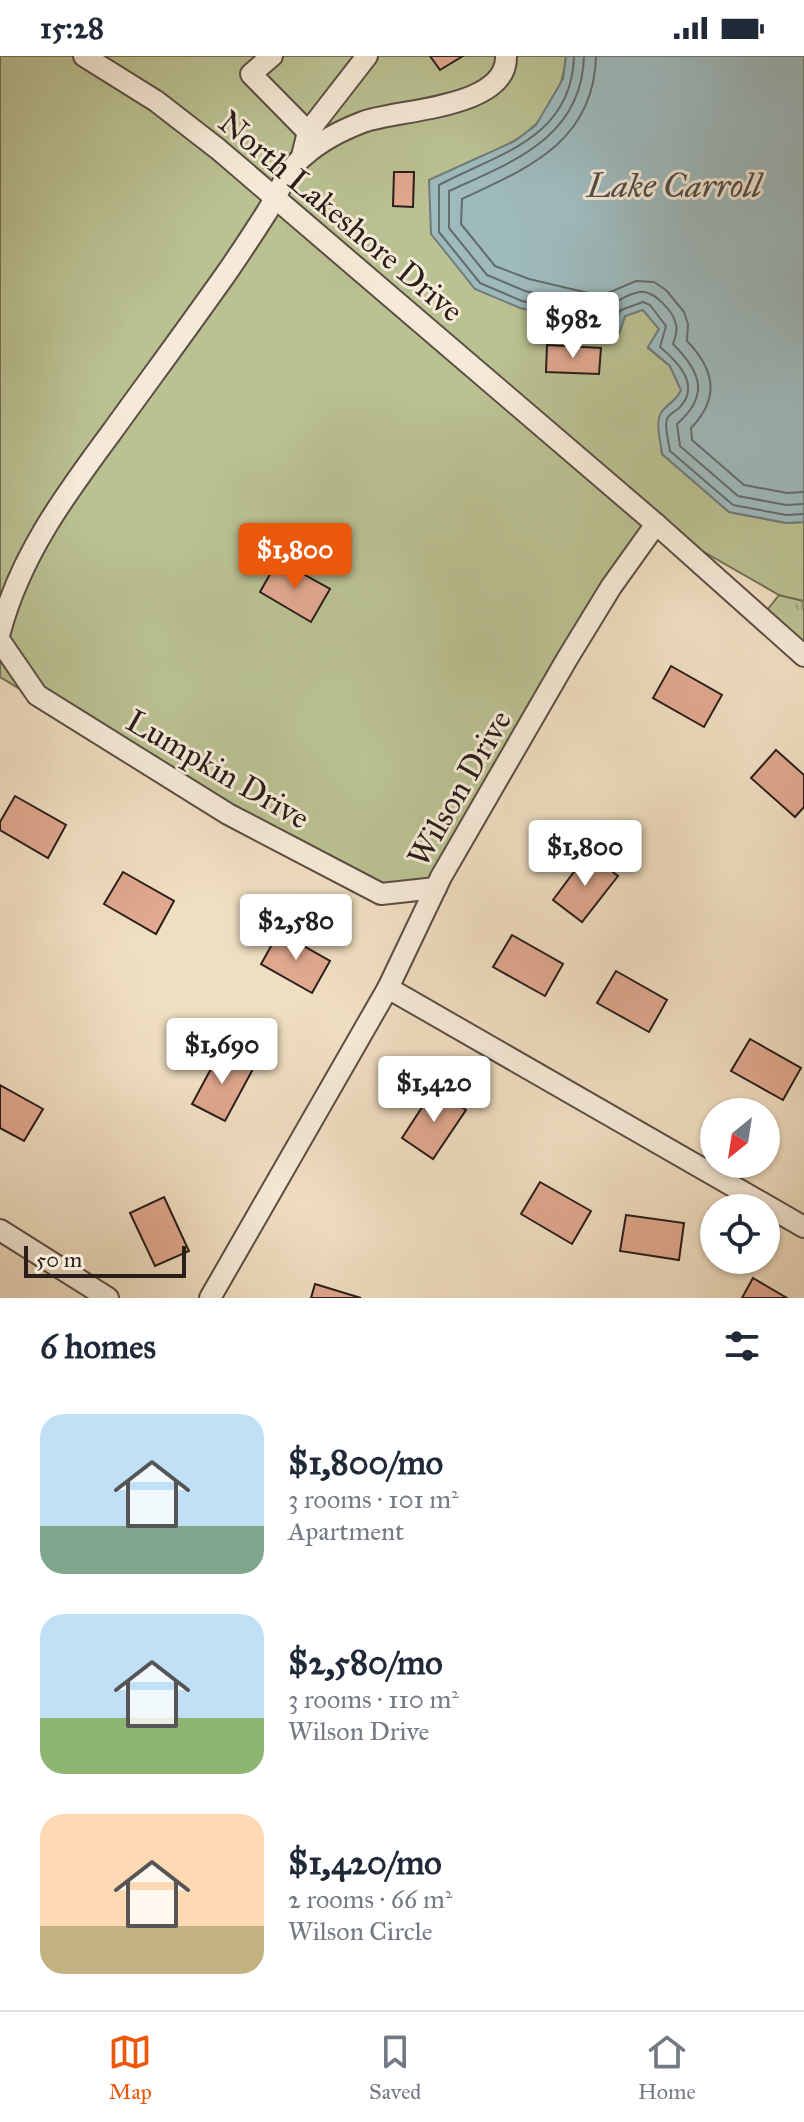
<!DOCTYPE html>
<html lang="en">
<head>
<meta charset="utf-8">
<style>
  :root { --surface:#fff; --page:#f2f2f3; --text:#1f2937; --muted:#747a83; --line:#e0e1e3; --accent:#ea580c }
  body { margin:0; font-family:"IM FELL Great Primer",serif; background:var(--page); color:var(--text); height:100vh; display:flex; flex-direction:column; font-size:30px; white-space:nowrap }
  * { box-sizing:border-box; margin:0 }
  p { font-size:26px; color:var(--muted) }
  .icon { flex:none; width:44px; height:44px; fill:none; stroke:currentColor; stroke-width:2; stroke-linecap:round; stroke-linejoin:round }
  .map { position:relative; height:1242px; overflow:hidden }
  .side { display:flex; flex-direction:column; background:var(--surface); flex:1 }
  .side>* { flex:none }
  .needle { width:52px; rotate:210deg }
  .fabs { position:absolute; left:700px; top:1042px; display:grid; gap:16px }
  .fabs a { display:grid; place-items:center; width:80px; height:80px; border-radius:50%; background:var(--surface); box-shadow:0 2px 6px #0004; font-size:40px }
  .scale { position:absolute; left:24px; bottom:20px; width:162px; box-sizing:border-box; padding-left:8px; border:4px solid #2a1e1a; border-top:0; font-size:22px; line-height:28px; white-space:nowrap; color:#2a1e1a; -webkit-text-stroke:6px #f5ead7; paint-order:stroke }
  .price { position:absolute; translate:-50% -68px; padding:0 18px; border-radius:8px; background:#fff; color:#222; font-size:26px; line-height:52px; filter:drop-shadow(0 2px 4px #0008) }
  .price::after { content:''; position:absolute; left:50%; top:48px; width:24px; height:18px; margin-left:-12px; background:inherit; clip-path:polygon(0 0,100% 0,50% 100%) }
  .price.active { background:var(--accent); color:#fff }
  ul { padding:0; list-style:none }
  li { display:flex; align-items:center; gap:24px; height:200px; padding:0 40px }
  li span { display:grid; place-items:center; flex:none; width:224px; height:160px; border-radius:24px; color:#555 }
  li>.icon { margin-inline-start:auto }
  span .icon { width:96px; height:96px; fill:#fffc; stroke-width:1 }
  li b { font-size:34px }
  h2 { display:flex; justify-content:space-between; align-items:center; height:96px; padding:0 40px; font-size:34px }
  .status { display:flex; justify-content:space-between; align-items:center; height:56px; padding:0 40px; background:var(--surface); direction:ltr }
  .status svg { height:22px; fill:currentColor }
  .menu { display:flex; justify-content:space-around; align-items:center; height:112px; border-top:2px solid var(--line); background:var(--surface); font-size:22px; color:var(--muted) }
  .menu a { display:grid; justify-items:center; gap:4px }
  .menu .active { color:var(--accent) }
  .map>svg:first-child { display:block }
  .grass { fill:url(#grass-tufts); stroke:#727056; stroke-width:2 }
  .park { fill:#bac192; stroke:#727056; stroke-width:2 }
  .water { fill:#9ebabd; stroke:#707c7c; stroke-width:2 }
  .lines { fill:none; stroke-linecap:round; stroke-linejoin:round }
  .shore { stroke:#646c6c; stroke-width:2 }
  .building { fill:#e0a88f; stroke:#2a1e1a; stroke-width:2 }
  .minor-casing { stroke:#5c4e44; stroke-width:24 }
  .minor { stroke:#f5ead7; stroke-width:20 }
  .labels { text-anchor:middle; stroke-width:6; stroke-linejoin:round; paint-order:stroke }
  .street-label { font-size:32px; fill:#2a1e1a; stroke:#f5ead7 }
  .water-label { font-size:34px; font-style:italic; fill:#4d4d4b; stroke:#f5ead7 }
</style>
</head>
<body>
<div class="status"><b>15:28</b><svg viewBox="0 0 49 12"><path d="M0 12V9h3v3zM5 12V6h3v6zM10 12V3h3v9zM15 12V0h3v12zM26 1h20v11H26zM47 4h2v5h-2z"/></svg></div>
<div class="map">
<svg width="804" height="1242" viewBox="0 0 804 1242">
  <defs>
    <pattern id="grass-tufts" width="24" height="20" patternUnits="userSpaceOnUse" patternTransform="scale(2)"><rect width="24" height="20" fill="#bac192"/><path d="M3 7l-1-3M5 7V3M7 7l1-3M15 17l-1-3M17 17v-4M19 17l1-3" fill="none" stroke="#a0a57d"/></pattern>
  </defs>
  <rect width="100%" height="100%" fill="#f0dec1"/>
  <filter id="stains"><feTurbulence type="fractalNoise" baseFrequency=".0025" numOctaves="4"/><feColorMatrix values="0 0 0 0 .2 0 0 0 0 .09 0 0 0 0 .02 0 0 0 .5 -.17"/></filter>
  <radialGradient id="worn" r=".72"><stop offset=".6" stop-color="#630" stop-opacity="0"/><stop offset="1" stop-color="#630" stop-opacity=".3"/></radialGradient>
  <!-- grass -->
  <polygon class="grass" points="779,539 804,545 804,600 761,562"/>
  <!-- park -->
  <path class="park" d="M0,0H566C564,33 546,66 517,83C500,94 479,100 461,110L469,225L475,233L618,277L625,260L643,253L659,273L648,292L670,310L681,334C677,344 670,346 664,353C654,366 661,383 662,398L729,456L786,467L804,466V545L779,539L655,468L436,832L381,838L228,758L0,621Z"/>
  <!-- water -->
  <path class="water" d="M566,0H804V466L787,467L729,456L662,398C661,384 653,364 664,353C671,346 677,344 681,334L670,310L648,291L659,273L643,254L625,260L619,278L606,272L520,252L475,233L431,178L429,124L515,85L536,69L563,23Z"/>
  <g class="lines">
    <!-- shore -->
    <g class="shore">
      <path d="M574,0C572,83 497,98 439,129V176L480,227L522,245L612,265L621,254L643,246L650,249L666,270L660,291C677,305 700,328 681,350C677,356 670,356 667,363C664,371 669,387 670,395L733,449L786,459L804,458"/>
      <path d="M584,0C582,82 512,106 449,135V172L487,219L525,235L606,253C616,246 627,238 640,236C654,234 674,256 676,269C678,275 675,282 673,288C701,316 710,339 677,368L680,390L738,440L786,449L804,448"/>
      <path d="M596,0C594,86 528,112 462,143L461,168L495,210L529,223L601,240L636,225L654,226L666,234L684,256L688,268L687,285C715,314 720,342 691,372L692,384L744,429L787,437L804,436"/>
    </g>
  </g>
  <!-- building -->
  <g class="building">
    <polygon points="430,0 463,0 440,14"/>
    <polygon points="394,116 414,116 413,151 393,150"/>
    <polygon points="547,289 601,292 599,318 546,316"/>
    <polygon points="278,504 330,533 311,566 260,536"/>
    <polygon points="671,610 722,639 704,671 653,642"/>
    <polygon points="776,694 804,719 804,751 795,761 751,722"/>
    <polygon points="15,740 66,769 48,802 0,774 0,766"/>
    <polygon points="588,797 618,820 582,866 553,844"/>
    <polygon points="123,816 174,845 156,878 104,848"/>
    <polygon points="279,876 330,905 312,937 261,908"/>
    <polygon points="512,879 563,908 545,940 493,911"/>
    <polygon points="616,915 667,944 649,976 597,947"/>
    <polygon points="750,983 801,1012 783,1044 731,1015"/>
    <polygon points="220,996 253,1013 225,1065 192,1048"/>
    <polygon points="0,1029 43,1053 24,1085 0,1072"/>
    <polygon points="434,1033 466,1054 433,1103 402,1082"/>
    <polygon points="540,1126 591,1155 572,1188 521,1158"/>
    <polygon points="164,1141 189,1195 155,1210 130,1157"/>
    <polygon points="626,1159 684,1167 679,1204 620,1195"/>
    <polygon points="753,1222 787,1242 742,1242"/>
    <polygon points="315,1228 361,1242 311,1242"/>
  </g>
  <g class="lines">
    <!-- minor casing -->
    <g class="minor-casing">
      <g id="minor">
        <polyline points="84,0 156,45 218,93 656,468 804,600"/>
        <polyline points="272,0 251,18 308,76"/>
        <polyline points="302,100 308,76 367,0"/>
        <path d="M0,576C20,500 65,439 111,377C150,323 190,269 228,215C241,196 253,178 265,159C278,139 286,114 305,99C321,85 342,74 363,66C398,53 508,53 506,0"/>
        <polyline points="0,585 37,639 228,758 381,838 436,832"/>
        <polyline points="388,932 804,1171"/>
        <polyline points="0,1174 108,1242"/>
        <polyline points="210,1242 388,932 441,821 567,603 611,531 656,468"/>
      </g>
    </g>
    <!-- minor -->
    <use href="#minor" class="minor"/>
  </g>
  <g class="labels">
    <!-- street labels -->
    <g class="street-label">
      <text transform="translate(341 160) rotate(40)" y="11">North Lakeshore Drive</text>
      <text transform="translate(218 713) rotate(30)" y="11">Lumpkin Drive</text>
      <text transform="translate(459 732) rotate(-60)" y="11">Wilson Drive</text>
    </g>
    <!-- water labels -->
    <g class="water-label">
      <text x="674" y="141">Lake Carroll</text>
    </g>
  </g>
  <rect width="100%" height="100%" filter="url(#stains)"/>
  <rect width="100%" height="100%" fill="url(#worn)"/>
</svg>
<div class="fabs">
<a><svg class="needle" viewBox="-14 -14 28 28"><path d="M0-13l5 13h-10z" fill="#e53935"/><path d="M0 13l5-13h-10z" fill="#747a83"/></svg></a>
<a><svg class="icon" aria-label="locate" viewBox="0 0 24 24"><circle cx="12" cy="12" r="6"/><path d="M12 2v4M12 18v4M2 12h4M18 12h4"/></svg></a>
</div>
<div class="scale">50 m</div>
<b class="price" style="left:573px;top:304px">$982</b>
<b class="price active" style="left:295px;top:535px">$1,800</b>
<b class="price" style="left:585px;top:832px">$1,800</b>
<b class="price" style="left:296px;top:906px">$2,580</b>
<b class="price" style="left:222px;top:1030px">$1,690</b>
<b class="price" style="left:434px;top:1068px">$1,420</b>
</div>
<section class="side">
<h2>6 homes<svg class="icon" aria-label="filters" viewBox="0 0 24 24"><path d="M4 7h16M4 17h16"/><circle cx="9" cy="7" r="2"/><circle cx="15" cy="17" r="2"/></svg></h2>
<ul>
<li><span style="background:linear-gradient(#bfe0f5 70%,#7fa58c 0)"><svg class="icon" aria-label="home" viewBox="0 0 24 24"><path d="M3 11l9-7 9 7M6 9v11h12V9"/></svg></span><div><b>$1,800/mo</b><p>3 rooms · 101 m²</p><p>Apartment</p></div></li>
<li><span style="background:linear-gradient(#bfe0f5 65%,#8fb573 0)"><svg class="icon" aria-label="home" viewBox="0 0 24 24"><path d="M3 11l9-7 9 7M6 9v11h12V9"/></svg></span><div><b>$2,580/mo</b><p>3 rooms · 110 m²</p><p>Wilson Drive</p></div></li>
<li><span style="background:linear-gradient(#ffd9b3 70%,#c2b280 0)"><svg class="icon" aria-label="home" viewBox="0 0 24 24"><path d="M3 11l9-7 9 7M6 9v11h12V9"/></svg></span><div><b>$1,420/mo</b><p>2 rooms · 66 m²</p><p>Wilson Circle</p></div></li>
</ul>
</section>
<nav class="menu">
<a class="active"><svg class="icon" aria-label="map" viewBox="0 0 24 24"><path d="M3 6l6-2 6 2 6-2v14l-6 2-6-2-6 2zM9 4v14M15 6v14"/></svg>Map</a>
<a><svg class="icon" aria-label="saved" viewBox="0 0 24 24"><path d="M7 4h10v16l-5-4-5 4z"/></svg>Saved</a>
<a><svg class="icon" aria-label="home" viewBox="0 0 24 24"><path d="M3 11l9-7 9 7M6 9v11h12V9"/></svg>Home</a>
</nav>
</body>
</html>
